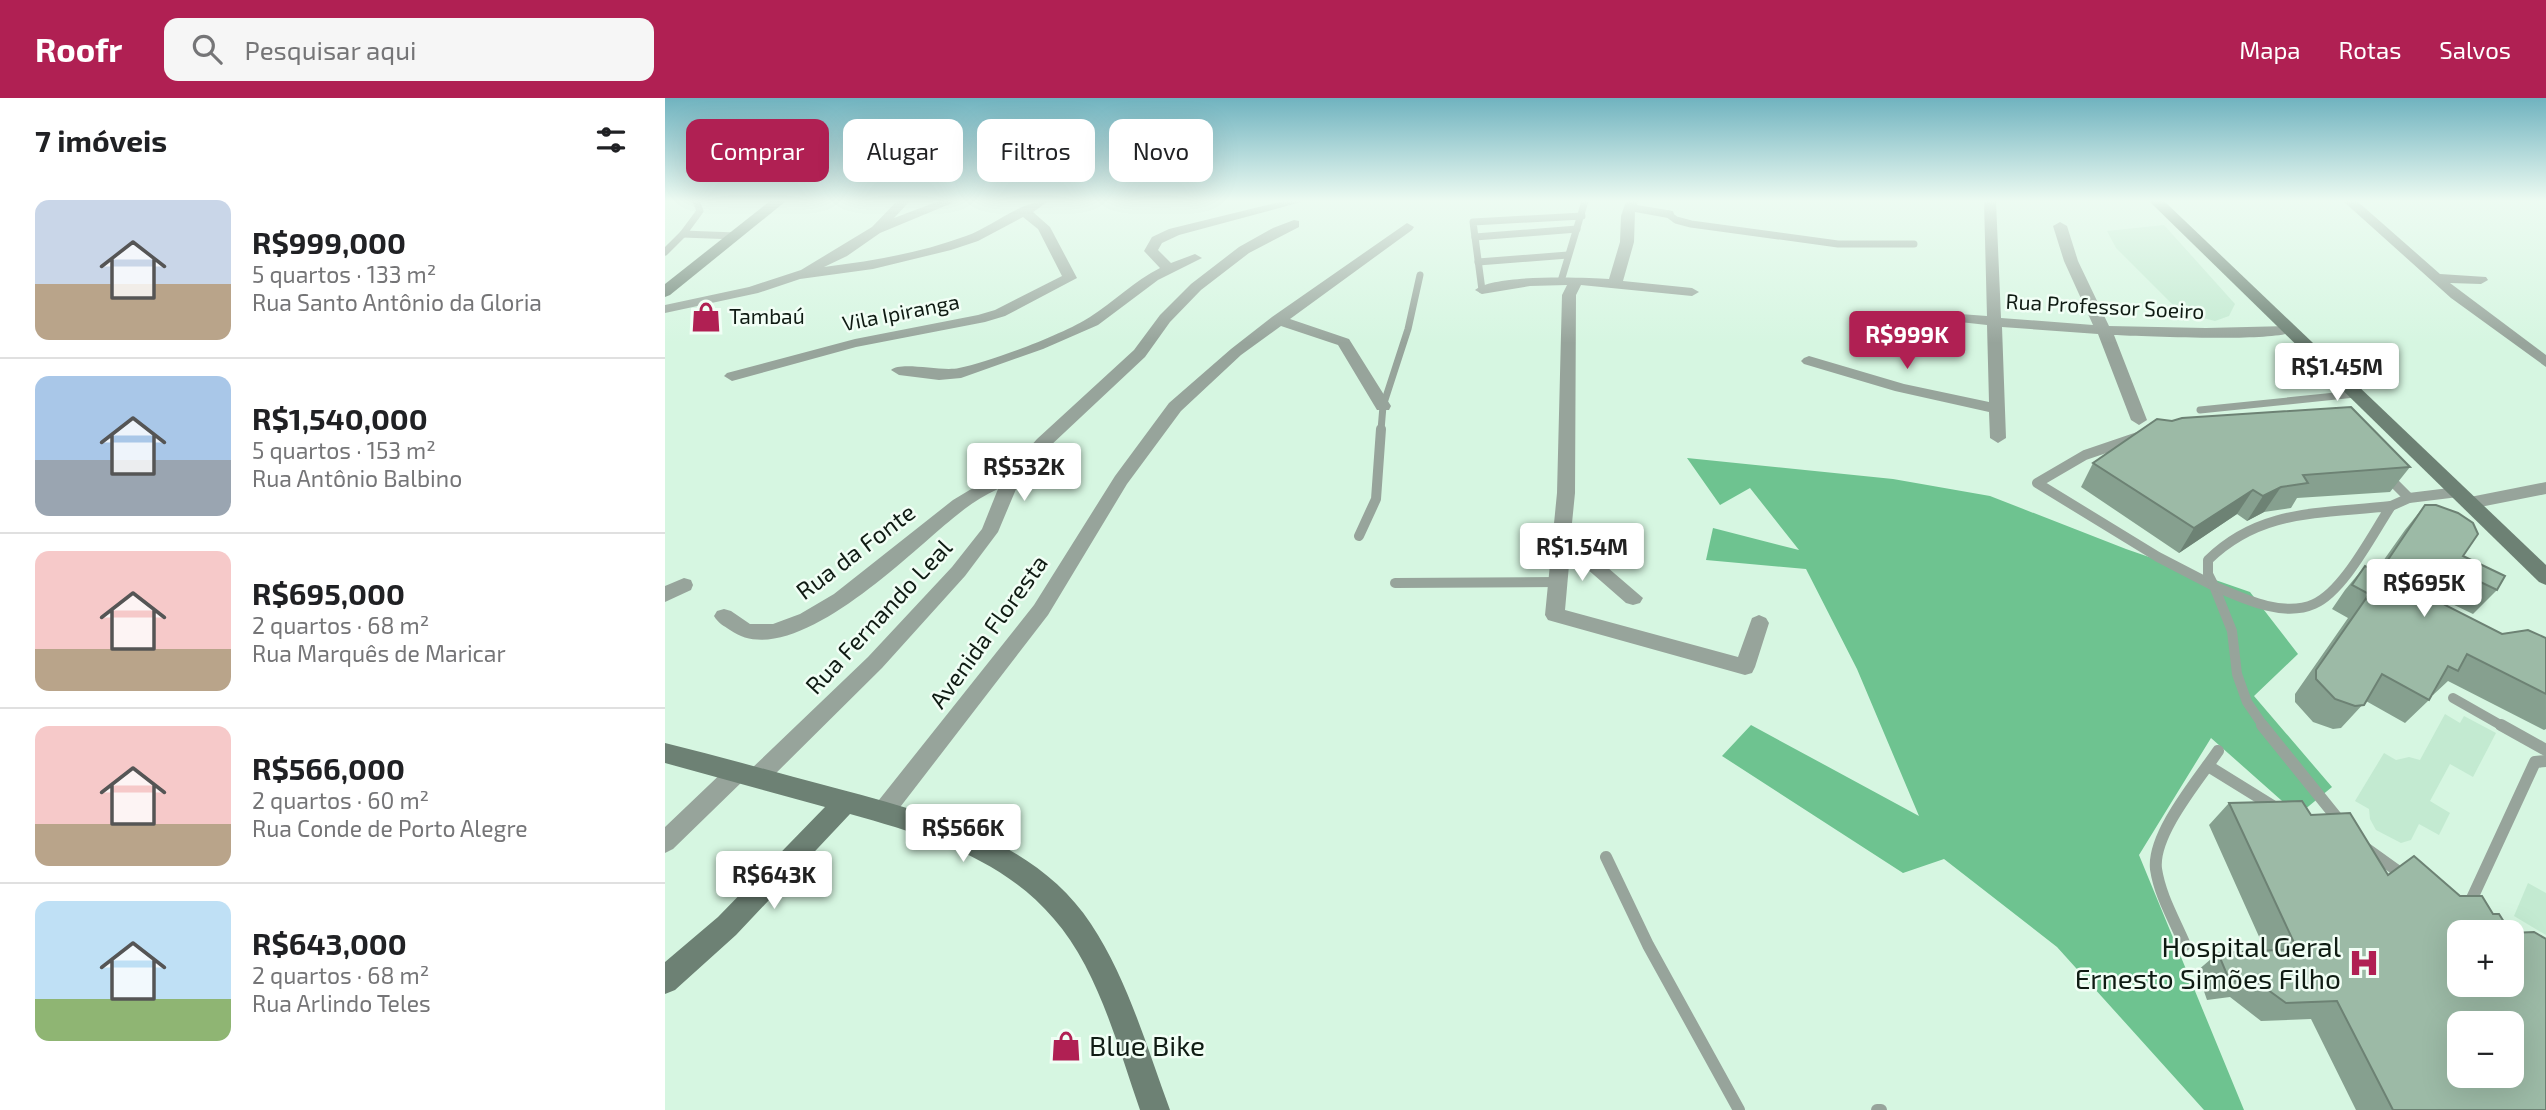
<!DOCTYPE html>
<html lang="pt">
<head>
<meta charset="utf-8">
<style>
  :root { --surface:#fff; --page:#f6f6f6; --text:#202124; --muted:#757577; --line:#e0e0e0; --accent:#b02053 }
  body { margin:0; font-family:"Exo 2",sans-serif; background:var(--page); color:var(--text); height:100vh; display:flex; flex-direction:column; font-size:26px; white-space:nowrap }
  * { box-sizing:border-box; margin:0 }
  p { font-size:23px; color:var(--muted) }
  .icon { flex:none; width:38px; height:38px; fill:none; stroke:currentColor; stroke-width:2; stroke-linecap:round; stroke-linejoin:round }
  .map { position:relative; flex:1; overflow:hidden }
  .panel { display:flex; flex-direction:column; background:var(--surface); width:665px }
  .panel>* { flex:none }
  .hud { position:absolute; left:21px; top:21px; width:665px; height:63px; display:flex; gap:14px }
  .fabs { position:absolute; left:1782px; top:822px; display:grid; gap:14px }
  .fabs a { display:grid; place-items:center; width:77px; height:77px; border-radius:14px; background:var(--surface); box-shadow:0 7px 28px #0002; font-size:35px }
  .price { position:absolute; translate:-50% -60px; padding:0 16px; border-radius:7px; background:#fff; color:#222; font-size:23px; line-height:46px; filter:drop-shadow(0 2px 4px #0008) }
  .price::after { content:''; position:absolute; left:50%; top:42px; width:21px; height:16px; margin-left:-10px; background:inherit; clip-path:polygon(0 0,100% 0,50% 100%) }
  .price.active { background:var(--accent); color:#fff }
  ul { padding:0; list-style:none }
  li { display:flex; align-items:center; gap:21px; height:175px; padding:0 35px }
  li+li { border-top:2px solid var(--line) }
  li span { display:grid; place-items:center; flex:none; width:196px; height:140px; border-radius:14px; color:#555 }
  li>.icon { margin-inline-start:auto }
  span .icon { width:84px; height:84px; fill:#fffc; stroke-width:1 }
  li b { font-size:30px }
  h2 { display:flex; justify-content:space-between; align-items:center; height:84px; padding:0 35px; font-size:30px }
  .tag { padding:0 24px; border-radius:14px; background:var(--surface); box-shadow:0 7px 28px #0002; font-size:24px; line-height:63px }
  .tag.active { background:var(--accent); color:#fff }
  header { display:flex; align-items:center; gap:42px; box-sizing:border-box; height:98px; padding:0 35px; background:var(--accent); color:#fff }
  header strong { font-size:33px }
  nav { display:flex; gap:38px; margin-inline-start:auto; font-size:24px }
  .search { width:490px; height:63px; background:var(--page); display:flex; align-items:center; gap:18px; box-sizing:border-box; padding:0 24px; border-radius:14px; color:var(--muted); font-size:26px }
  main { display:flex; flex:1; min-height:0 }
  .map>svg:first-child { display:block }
  .built { fill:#c3ead1 }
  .forest { fill:#6ec390 }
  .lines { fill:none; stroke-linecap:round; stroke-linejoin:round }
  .lane-far2 { stroke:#97a49b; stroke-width:7 }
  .lane-far1 { stroke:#97a49b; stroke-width:10 }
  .lane { stroke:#97a49b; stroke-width:12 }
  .street { fill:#97a49b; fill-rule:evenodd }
  .secondary { fill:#6d8174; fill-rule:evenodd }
  .wall { fill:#86a08f }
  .shaded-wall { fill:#6d8274 }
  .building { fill:#9cbaa6; stroke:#6d8274; stroke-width:2; fill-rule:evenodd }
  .labels { text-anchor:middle; stroke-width:5; stroke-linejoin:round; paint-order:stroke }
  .far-street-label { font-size:21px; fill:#0f1b13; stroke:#f1fef5 }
  .far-poi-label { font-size:21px; fill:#0f1b13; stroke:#f1fef5; text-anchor:start }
  .street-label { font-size:24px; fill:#0f1b13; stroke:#f1fef5 }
  .near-poi-label { font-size:28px; fill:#0f1b13; stroke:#f1fef5; text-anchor:end }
</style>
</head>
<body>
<header>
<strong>Roofr</strong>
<div class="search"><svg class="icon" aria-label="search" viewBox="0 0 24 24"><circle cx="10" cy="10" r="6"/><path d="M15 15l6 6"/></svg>Pesquisar aqui</div>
<nav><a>Mapa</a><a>Rotas</a><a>Salvos</a></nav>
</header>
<main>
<section class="panel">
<h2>7 imóveis<svg class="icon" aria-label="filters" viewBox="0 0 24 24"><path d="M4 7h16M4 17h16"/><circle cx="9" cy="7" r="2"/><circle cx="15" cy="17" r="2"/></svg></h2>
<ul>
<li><span style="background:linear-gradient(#c9d6e8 60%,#b9a48a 0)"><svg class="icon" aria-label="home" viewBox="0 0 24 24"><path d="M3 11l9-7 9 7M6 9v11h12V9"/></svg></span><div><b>R$999,000</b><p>5 quartos · 133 m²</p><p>Rua Santo Antônio da Gloria</p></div></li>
<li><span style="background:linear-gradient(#a9c7e8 60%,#9aa5b1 0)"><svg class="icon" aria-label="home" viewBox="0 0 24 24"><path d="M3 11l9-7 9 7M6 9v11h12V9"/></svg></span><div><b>R$1,540,000</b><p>5 quartos · 153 m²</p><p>Rua Antônio Balbino</p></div></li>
<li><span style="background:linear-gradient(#f6c9c9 70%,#b9a48a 0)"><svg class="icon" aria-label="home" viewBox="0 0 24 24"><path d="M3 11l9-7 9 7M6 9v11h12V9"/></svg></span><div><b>R$695,000</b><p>2 quartos · 68 m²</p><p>Rua Marquês de Maricar</p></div></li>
<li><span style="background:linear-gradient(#f6c9c9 70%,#b9a48a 0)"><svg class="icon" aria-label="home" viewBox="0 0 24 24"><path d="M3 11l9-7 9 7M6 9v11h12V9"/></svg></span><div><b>R$566,000</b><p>2 quartos · 60 m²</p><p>Rua Conde de Porto Alegre</p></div></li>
<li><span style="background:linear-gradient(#bfe0f5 70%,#8fb573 0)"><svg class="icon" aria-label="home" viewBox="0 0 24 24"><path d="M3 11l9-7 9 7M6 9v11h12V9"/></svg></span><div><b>R$643,000</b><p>2 quartos · 68 m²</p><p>Rua Arlindo Teles</p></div></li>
</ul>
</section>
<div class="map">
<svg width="1881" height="1012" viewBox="0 0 1881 1012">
  <rect width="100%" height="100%" fill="#d6f6e1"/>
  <!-- built -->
  <g class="built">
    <polygon points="1499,127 1570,206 1564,218 1550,223 1515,214 1451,150 1442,133"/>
    <polygon points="1780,616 1795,625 1799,618 1831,635 1808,679 1785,666 1765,703 1785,715 1774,737 1754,726 1746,742 1736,745 1711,732 1705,721 1704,711 1690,703 1719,655 1731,662 1744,659 1755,662"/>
    <polygon points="1863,785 1881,795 1881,837 1849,818"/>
  </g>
  <!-- forest -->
  <polygon class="forest" points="1022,360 1228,381 1325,398 1461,451 1585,494 1633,556 1589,598 1667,689 1633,717 1546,640 1474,757 1579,1012 1539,1012 1392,849 1279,761 1238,775 1057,658 1086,627 1254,718 1192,571 1141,471 1041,462 1048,430 1134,452 1085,390 1055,407"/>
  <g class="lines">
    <!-- lane-far2 -->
    <g class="lane-far2">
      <polyline points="31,103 35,113 18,136 71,138"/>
      <polyline points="1003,116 1011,122 1026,126 1173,146 1249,146"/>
      <polyline points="810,139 912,131"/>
      <polyline points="0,154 18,136"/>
      <polyline points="813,164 903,157"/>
      <polyline points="896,183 920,103"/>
      <polyline points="817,192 808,124 917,118"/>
      <polyline points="1535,312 1690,296"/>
      <polyline points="716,332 718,308 743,231 755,177"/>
    </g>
    <!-- lane-far1 -->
    <g class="lane-far1">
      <polyline points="1473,339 1420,357 1372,385 1493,459 1549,488 1567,533 1572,576 1582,604 1599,629"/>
      <polyline points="1722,378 1744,400"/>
      <path d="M1726,408C1708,435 1679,493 1649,506C1618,520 1577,500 1549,488L1543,476V462C1596,410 1657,416 1726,408Z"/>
      <polyline points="1726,408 1744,400 1793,394"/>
      <polyline points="694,438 711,401 716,331"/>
      <polyline points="730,485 894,484"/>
      <polyline points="1788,600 1839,629"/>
    </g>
    <!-- lane -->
    <g class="lane">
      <polyline points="1597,627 1677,726"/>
      <polyline points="1836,627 1881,652"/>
      <polyline points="1543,668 1611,710"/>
      <polyline points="1702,751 1741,779"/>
      <polyline points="941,759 983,847 1074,1012"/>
      <polyline points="1803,809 1870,664 1881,663"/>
      <path d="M1520,847C1510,823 1495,798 1491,771C1487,736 1534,681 1553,653"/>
      <polyline points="1212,1012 1216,1012"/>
    </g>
    <!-- street -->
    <g class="street">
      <path d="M232,103H245L229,120L274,103H292L215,135L182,158L159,169C207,163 255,155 301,138C329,128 354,103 384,103L368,114L385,129L412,180L340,218L320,224L191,249L67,283L59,278L62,275L190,241L313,217L330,212L397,178L373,131L358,119L313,143L286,152L208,171L135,181L93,195L0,215V207L84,189L136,172L207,129Z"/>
      <path d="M618,103H640L514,137L497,145L493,152L506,165L530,156L537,160L493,182L433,227L378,251L296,280L274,282L234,277L226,272C236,263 277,274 294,270C325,264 399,236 425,219C449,204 469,183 495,170L479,153L487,139L504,131Z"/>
      <path d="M961,103H973L972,107L1008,113L1009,116L1003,120L970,114L969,144L958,183L1027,190L1034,194L1027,198L916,187L911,197L910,395L906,435L928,457L978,500L975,505L968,507L961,505L905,456L900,512L1073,559L1087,520L1094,517L1101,520L1104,525L1090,569L1087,575L1080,577L890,524L883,522L880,517L892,395L897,197L902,187L865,188L817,196L810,192C828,176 918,179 944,181L955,144L956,118Z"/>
      <path d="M1319,103H1331L1336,220L1428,227L1399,163L1388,128L1395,124L1402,128L1413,163L1444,228L1541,230L1624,228L1631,232C1618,245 1475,238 1449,237L1482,322L1474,327L1466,322L1433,236L1337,229L1341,340L1333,345L1325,340L1324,314L1230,293L1139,266L1136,263L1139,260L1144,258L1239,286L1324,304L1322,227L1295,224L1288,220L1295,216L1322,218Z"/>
      <polygon points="1678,103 1692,103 1775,176 1821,179 1823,182 1816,186 1785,185 1881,257 1881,269 1786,200"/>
      <path d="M629,122L634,123V129L584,155L536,192L505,224L480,259L384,349L354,384L333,434L300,478L217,570L100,686L92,689L84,686L81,680L8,751L0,755V729L65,667L73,665L81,667L84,673L203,559L287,469L317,431L333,391C318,398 305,406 292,417C246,453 127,577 65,532C59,528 53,525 49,518L52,513L59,511L66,513L85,526H108L135,516L169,496L288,402L318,384L342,375L372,341L469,252L495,217L526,186L574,149L608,130Z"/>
      <polygon points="742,125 749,129 747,132 625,221 684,241 726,308 724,312 712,312 673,247 616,228 576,257 516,313 462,386 383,517 226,721 218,724 210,721 207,714 210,707 369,507 450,378 504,305 566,251 607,219"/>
      <polygon points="1881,384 1881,396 1805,411 1796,405 1805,399"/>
      <polygon points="19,480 26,482 28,487 26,492 0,504 0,488"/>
    </g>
    <!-- secondary -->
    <g class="secondary">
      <polygon points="105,103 121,103 5,197 0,199 0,186"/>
      <polygon points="1484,103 1499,103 1881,467 1881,487 1874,484"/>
      <path d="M0,645C53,658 106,673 159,687C255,713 368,738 426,826C463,882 482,950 505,1012H475C458,963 444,913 420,867C370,771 282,743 185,716L71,837L10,892L0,896V864L53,819L160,709L0,665Z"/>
    </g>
  </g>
  <!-- wall -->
  <g class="wall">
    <polygon points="1507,323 1745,369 1725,394 1632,400 1626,410 1599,414 1582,423 1572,416 1514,455 1416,389 1428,365"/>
    <polygon points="1760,407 1798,458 1832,492 1808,516 1783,504 1780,507 1837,536 1881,540 1881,631 1879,632 1783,583 1768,597 1767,596 1764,602 1740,625 1701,603 1676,630 1668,631 1648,624 1630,604 1630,596 1683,520 1667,511 1680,492 1700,468 1711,473 1740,432"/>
    <polygon points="1564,705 1646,717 1723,777 1881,1012 1691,1012 1646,921 1596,923 1565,899 1542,902 1532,873 1553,855 1600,852 1544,727"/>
  </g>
  <!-- shaded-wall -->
  <g class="shaded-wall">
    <polygon points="1616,389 1599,414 1582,423 1598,398"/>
    <polygon points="1588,392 1572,416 1514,455 1529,430"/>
  </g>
  <!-- building -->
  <g class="building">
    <polygon points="1686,309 1745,369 1638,377 1643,385 1616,389 1598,398 1588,392 1529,430 1428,365 1492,321 1507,323 1517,320"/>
    <polygon points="1760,407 1771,407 1793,415 1808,425 1813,436 1798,458 1840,478 1832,492 1801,477 1780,507 1837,536 1863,532 1881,540 1881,596 1802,556 1793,573 1783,568 1764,602 1717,576 1699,607 1690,608 1670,601 1651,581 1651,572 1704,496 1687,487 1700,468 1714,475"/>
    <path d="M1637,703L1646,717L1685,715L1723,777L1749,758L1795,798H1817L1828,816H1834L1846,835H1794V887H1846V835L1869,834L1881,841V1012H1728L1672,903L1621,905L1588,881L1565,884L1553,855L1632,851L1564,705ZM1794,926H1846V978H1794Z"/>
  </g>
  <!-- sky -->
  <linearGradient id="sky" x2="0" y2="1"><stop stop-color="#70b3bf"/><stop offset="0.42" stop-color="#edfbf2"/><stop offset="1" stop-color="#edfbf2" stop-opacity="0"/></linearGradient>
  <rect width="1881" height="245" fill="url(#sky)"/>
  <!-- icons -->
  <defs>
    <g id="shop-bare" transform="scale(2.415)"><path d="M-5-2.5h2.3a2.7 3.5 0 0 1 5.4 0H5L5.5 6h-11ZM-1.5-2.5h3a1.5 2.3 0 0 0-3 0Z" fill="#b02053" stroke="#f1fef5" stroke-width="2.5" paint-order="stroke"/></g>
    <g id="hospital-bare" transform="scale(2.415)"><path d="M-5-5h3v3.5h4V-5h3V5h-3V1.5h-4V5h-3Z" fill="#b02053" stroke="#f1fef5" stroke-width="2.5" paint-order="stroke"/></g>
  </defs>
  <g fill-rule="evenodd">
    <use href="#shop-bare" x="41" y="219"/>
    <use href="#hospital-bare" x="1699" y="865"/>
    <use href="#shop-bare" x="401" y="948"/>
  </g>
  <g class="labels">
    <!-- far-street labels -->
    <g class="far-street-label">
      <text transform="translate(1440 209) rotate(3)" y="7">Rua Professor Soeiro</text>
      <text transform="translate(236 215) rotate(-11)" y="7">Vila Ipiranga</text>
    </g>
    <!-- far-poi labels -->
    <g class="far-poi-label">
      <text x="64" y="226">Tambaú</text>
    </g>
    <!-- street labels -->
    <g class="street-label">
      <text transform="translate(191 454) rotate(-37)" y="8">Rua da Fonte</text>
      <text transform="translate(214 519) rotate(-47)" y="8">Rua Fernando Leal</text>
      <text transform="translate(324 534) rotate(-54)" y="8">Avenida Floresta</text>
    </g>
    <!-- near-poi labels -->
    <g class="near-poi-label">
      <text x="1676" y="859">Hospital Geral<tspan x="1676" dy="32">Ernesto Simões Filho</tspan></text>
      <text x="424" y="958" text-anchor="start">Blue Bike</text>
    </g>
  </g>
</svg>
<div class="fabs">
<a>+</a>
<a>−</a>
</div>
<b class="price active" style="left:1242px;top:273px">R$999K</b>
<b class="price" style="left:1672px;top:305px">R$1.45M</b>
<b class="price" style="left:359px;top:405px">R$532K</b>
<b class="price" style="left:917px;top:485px">R$1.54M</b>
<b class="price" style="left:1759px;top:521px">R$695K</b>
<b class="price" style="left:298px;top:766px">R$566K</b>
<b class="price" style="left:109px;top:813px">R$643K</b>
<div class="hud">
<a class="tag active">Comprar</a>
<a class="tag">Alugar</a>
<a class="tag">Filtros</a>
<a class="tag">Novo</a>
</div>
</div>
</main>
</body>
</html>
